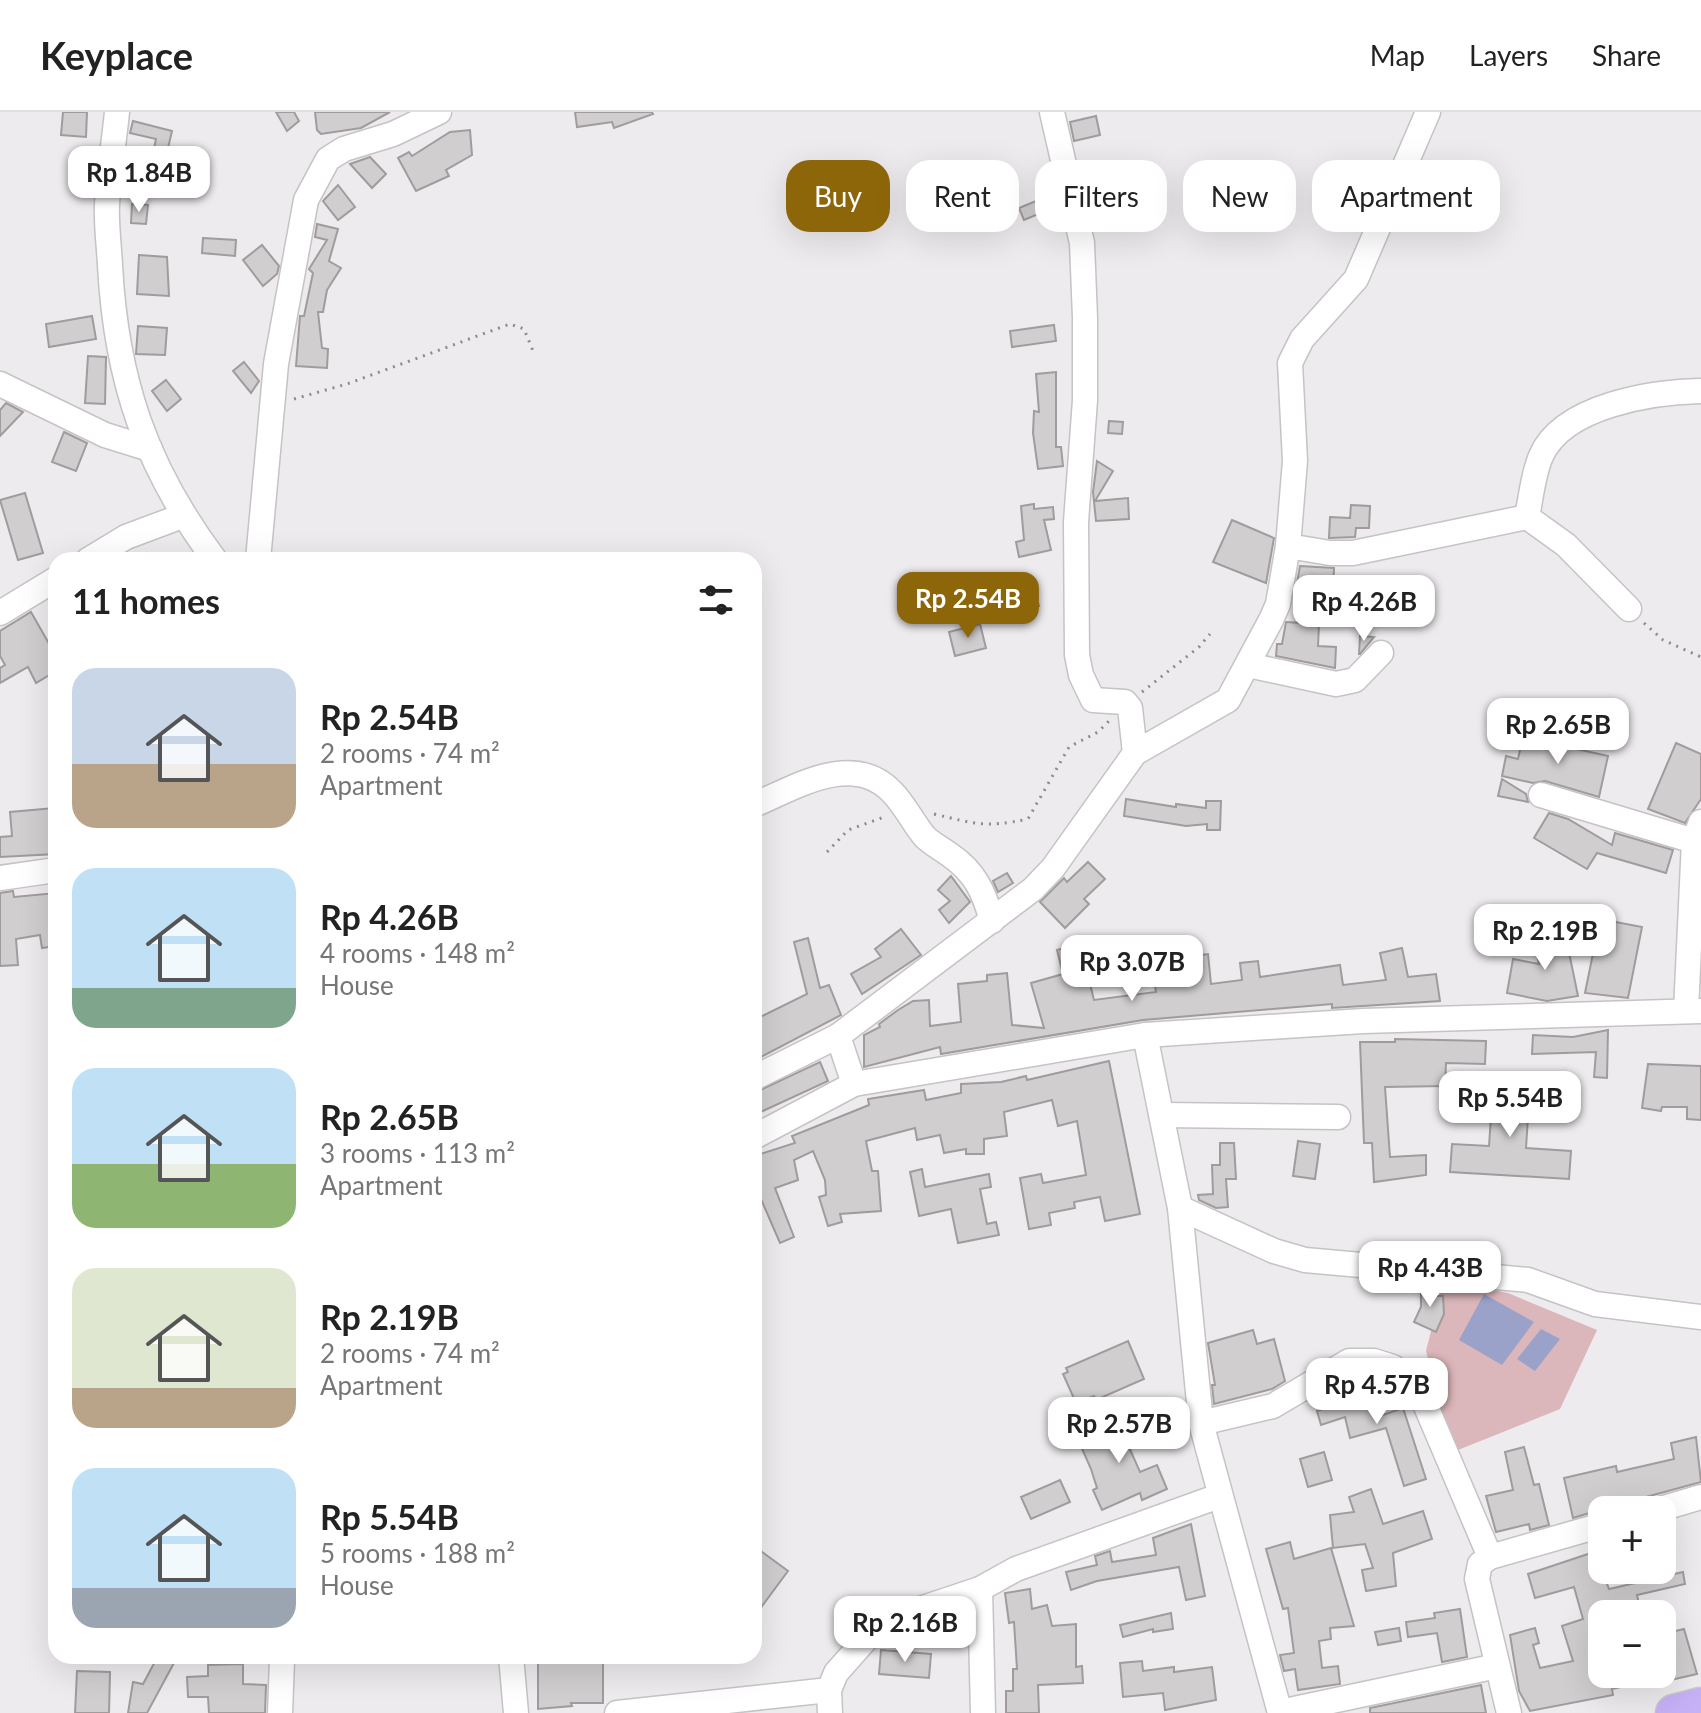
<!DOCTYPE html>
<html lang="en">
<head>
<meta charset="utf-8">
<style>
  :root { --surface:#fff; --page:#f6f6f6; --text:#222; --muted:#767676; --line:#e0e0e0; --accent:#8e660a }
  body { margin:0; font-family:Lato,sans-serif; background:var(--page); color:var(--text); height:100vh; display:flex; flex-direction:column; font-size:30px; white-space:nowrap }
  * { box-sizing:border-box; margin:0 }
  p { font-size:26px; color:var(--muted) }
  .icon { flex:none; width:44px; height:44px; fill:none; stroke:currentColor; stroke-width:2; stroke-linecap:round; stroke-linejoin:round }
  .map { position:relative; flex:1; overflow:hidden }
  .details { position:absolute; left:48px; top:440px; width:714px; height:1112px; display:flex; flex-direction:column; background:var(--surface); border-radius:24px; box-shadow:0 8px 32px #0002 }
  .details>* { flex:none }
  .guide { position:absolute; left:786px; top:48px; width:760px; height:72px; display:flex; gap:16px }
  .fabs { position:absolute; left:1588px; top:1384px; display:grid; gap:16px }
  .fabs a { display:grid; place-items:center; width:88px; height:88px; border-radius:16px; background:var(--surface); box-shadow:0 8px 32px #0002; font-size:40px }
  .price { position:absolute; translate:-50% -68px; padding:0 18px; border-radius:16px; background:#fff; color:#222; font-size:26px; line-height:52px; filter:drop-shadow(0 2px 4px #0008) }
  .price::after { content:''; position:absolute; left:50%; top:48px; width:24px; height:18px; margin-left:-12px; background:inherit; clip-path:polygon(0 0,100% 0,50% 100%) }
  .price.active { background:var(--accent); color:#fff }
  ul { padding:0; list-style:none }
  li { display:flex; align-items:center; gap:24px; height:200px; padding:0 24px }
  li span { display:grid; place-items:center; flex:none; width:224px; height:160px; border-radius:24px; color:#555 }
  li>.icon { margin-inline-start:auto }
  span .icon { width:96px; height:96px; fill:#fffc; stroke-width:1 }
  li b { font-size:34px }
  h2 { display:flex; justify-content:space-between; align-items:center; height:96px; padding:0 24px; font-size:34px }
  .tag { padding:0 28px; border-radius:24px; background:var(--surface); box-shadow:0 8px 32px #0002; font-size:28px; line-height:72px }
  .tag.active { background:var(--accent); color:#fff }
  header { display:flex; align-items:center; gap:48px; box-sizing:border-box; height:112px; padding:0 40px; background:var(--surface); border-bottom:2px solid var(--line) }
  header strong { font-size:38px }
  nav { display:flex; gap:44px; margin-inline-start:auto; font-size:28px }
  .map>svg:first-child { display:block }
  .green { fill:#dbb6ba }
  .water { fill:#9aa2c9 }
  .building { fill:#d1cecf; stroke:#a09c9e; stroke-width:2 }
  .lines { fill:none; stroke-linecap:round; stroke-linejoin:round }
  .minor-casing { stroke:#c5c3c5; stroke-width:27 }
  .highway-casing { stroke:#cac9ca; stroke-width:39 }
  .path { stroke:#8d8b8d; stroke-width:3; stroke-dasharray:2 6; stroke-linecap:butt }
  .minor { stroke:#fff; stroke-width:24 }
  .highway { stroke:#c6b0f6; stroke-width:36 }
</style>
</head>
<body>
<header>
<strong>Keyplace</strong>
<nav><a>Map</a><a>Layers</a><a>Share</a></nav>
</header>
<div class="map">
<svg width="1701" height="1601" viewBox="0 0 1701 1601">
  <rect width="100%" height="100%" fill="#eeebee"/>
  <!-- green -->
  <polygon class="green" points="1444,1168 1508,1181 1597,1218 1560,1297 1453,1340 1426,1239"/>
  <!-- water -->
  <g class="water">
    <polygon points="1484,1182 1534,1210 1502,1253 1459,1228"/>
    <polygon points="1541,1217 1560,1227 1535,1259 1517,1247"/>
  </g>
  <!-- building -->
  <g class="building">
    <polygon points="63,0 87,0 86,25 61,23"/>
    <polygon points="276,0 294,0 299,9 287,19"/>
    <polygon points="315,0 390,0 361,16 321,22 317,18"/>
    <polygon points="575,0 652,0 653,2 614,16 612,10 577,15"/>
    <polygon points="1096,4 1100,23 1074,29 1070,10"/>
    <polygon points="133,9 172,19 165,49 152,46 156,27 130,21"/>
    <polygon points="470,18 472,43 446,58 449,64 416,79 398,46 409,40 412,44 450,20"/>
    <polygon points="370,45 386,62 372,76 350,52"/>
    <polygon points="338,73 355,95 338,108 323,89"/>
    <polygon points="1048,84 1053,96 1024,108 1019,96"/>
    <polygon points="132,92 148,93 146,112 131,111"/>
    <polygon points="317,112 338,117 329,149 341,156 327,178 323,200 318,200 322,236 328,237 327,256 296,254 300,204 304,204 313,161 309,157 327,128 315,125"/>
    <polygon points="203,126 236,128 235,144 202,141"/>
    <polygon points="262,133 279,154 277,162 263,174 243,148"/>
    <polygon points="139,143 167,145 169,184 137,182"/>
    <polygon points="92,204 96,227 49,235 46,212"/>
    <polygon points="1054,213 1056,229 1012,235 1010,219"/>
    <polygon points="138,214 167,216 165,243 136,242"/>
    <polygon points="88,244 106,245 105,292 85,291"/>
    <polygon points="244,250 259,269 251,281 233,259"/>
    <polygon points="1056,260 1056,335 1061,335 1063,354 1038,357 1033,321 1034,299 1039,300 1036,262"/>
    <polygon points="166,268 181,287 167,299 152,279"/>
    <polygon points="6,291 23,300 0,324 0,298"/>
    <polygon points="1109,309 1123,310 1122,322 1108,321"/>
    <polygon points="64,320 87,331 76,359 52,350"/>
    <polygon points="1097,349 1113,359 1095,389 1128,386 1129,407 1096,409 1093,380"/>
    <polygon points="25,381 43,441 18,448 0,388"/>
    <polygon points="1034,392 1034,397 1053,395 1054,407 1044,408 1051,438 1019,445 1016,430 1024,428 1021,394"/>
    <polygon points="1351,393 1370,394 1369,416 1356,416 1355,425 1329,426 1330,405 1350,406"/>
    <polygon points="1232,408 1274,426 1266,471 1213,450"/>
    <polygon points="1300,454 1334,456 1333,487 1307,486 1295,482"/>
    <polygon points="1031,464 1039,494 1007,503 999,474"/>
    <polygon points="31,500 56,544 56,559 36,571 28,555 0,571 0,556 5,553 0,544 0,519"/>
    <polygon points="1286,510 1319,512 1318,534 1336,535 1335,556 1276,544 1277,532 1282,532"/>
    <polygon points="980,512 986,536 955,544 949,520"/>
    <polygon points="1360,524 1374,525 1360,542 1359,542"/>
    <polygon points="1523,625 1608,644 1599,685 1545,669 1533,671 1502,664 1506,644 1518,647"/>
    <polygon points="1676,631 1701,642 1701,687 1685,711 1648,697"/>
    <polygon points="1502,667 1526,682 1528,690 1498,684"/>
    <polygon points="1126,687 1176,695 1176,692 1206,696 1206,689 1221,689 1220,718 1207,718 1207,712 1186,714 1124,704"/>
    <polygon points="54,696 56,742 0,745 0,725 12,724 10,700"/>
    <polygon points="1549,701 1568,707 1612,733 1615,721 1673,738 1666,761 1597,741 1587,757 1534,726"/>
    <polygon points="1088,750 1105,767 1084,787 1089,792 1065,816 1040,790 1064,766 1067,770"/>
    <polygon points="1007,761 1013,771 998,780 993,769"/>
    <polygon points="951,764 970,790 949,811 939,798 950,789 938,778"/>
    <polygon points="13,779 14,785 56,781 56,834 42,836 40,823 16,827 18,853 0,854 0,781"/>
    <polygon points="1600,807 1642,815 1628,886 1585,881"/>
    <polygon points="901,817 921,843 862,882 851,862 881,845 875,837"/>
    <polygon points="1565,821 1578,884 1547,889 1507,881 1513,847 1539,852 1534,828"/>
    <polygon points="808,826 820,876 829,873 841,903 759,946 754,934 754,908 807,882 794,830"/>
    <polygon points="1080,832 1094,888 1156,880 1154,868 1178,865 1176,846 1208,842 1211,872 1242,868 1240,851 1258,849 1260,865 1340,853 1343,873 1386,868 1380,841 1402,836 1408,865 1436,862 1440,889 1332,896 1332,892 1143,908 941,942 940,935 864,955 864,923 880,915 879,912 898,898 913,889 929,888 930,914 961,910 958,872 987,869 987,863 1007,861 1012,913 1044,916 1031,871 1063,862 1057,838"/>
    <polygon points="1608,918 1607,966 1594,965 1596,940 1532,942 1533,923 1573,925"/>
    <polygon points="1395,927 1486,929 1485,952 1446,951 1445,974 1385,975 1390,1045 1426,1043 1426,1063 1374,1070 1372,1031 1364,1031 1360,930 1395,930"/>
    <polygon points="1109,949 1140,1102 1105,1109 1100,1085 1074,1090 1075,1096 1049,1101 1051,1113 1029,1117 1020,1066 1041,1062 1043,1071 1086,1063 1077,1009 1058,1014 1052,988 1004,1000 1007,1024 984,1027 984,1042 966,1042 966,1037 944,1041 940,1023 917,1028 915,1016 866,1029 872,1059 878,1059 881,1099 840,1102 842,1110 828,1114 819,1085 826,1083 825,1068 813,1039 794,1048 798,1068 775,1076 794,1125 780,1131 754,1071 754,1044 795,1031 792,1024 869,993 868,987 924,978 926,988 961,981 961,972 1001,970 1026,964 1027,968"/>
    <polygon points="820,950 828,969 754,1003 754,981"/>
    <polygon points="1648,952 1701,954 1701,1008 1687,1007 1687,995 1662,995 1661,999 1642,996"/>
    <polygon points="1570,985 1570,1004 1528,1005 1526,1036 1571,1039 1569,1067 1450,1060 1452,1032 1489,1034 1491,1005 1451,1005 1451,987"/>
    <polygon points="1298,1029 1320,1032 1315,1067 1293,1064"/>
    <polygon points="1220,1031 1234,1031 1236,1067 1226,1067 1228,1095 1216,1096 1199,1088 1198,1083 1213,1082 1212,1053 1220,1053"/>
    <polygon points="922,1057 925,1075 989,1062 991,1075 980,1077 987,1112 996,1110 999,1123 958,1131 951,1097 919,1104 910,1060"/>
    <polygon points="1421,1173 1435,1175 1435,1184 1443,1184 1444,1202 1436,1220 1414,1210 1421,1195"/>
    <polygon points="1253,1218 1257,1232 1274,1227 1285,1269 1272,1277 1214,1292 1212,1273 1215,1273 1208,1231"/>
    <polygon points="1128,1229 1144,1267 1096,1288 1094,1284 1076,1291 1063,1262 1068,1260 1066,1256"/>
    <polygon points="1353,1264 1364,1264 1369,1283 1376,1281 1383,1303 1403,1296 1426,1367 1404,1374 1386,1316 1350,1326 1345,1305 1321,1313 1317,1299 1349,1289 1344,1269"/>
    <polygon points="1138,1306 1147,1325 1128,1333 1140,1360 1157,1353 1167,1377 1142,1388 1140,1381 1102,1398 1093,1378 1097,1376 1091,1357 1077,1325 1097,1317 1100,1323"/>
    <polygon points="1696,1325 1701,1370 1624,1391 1625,1398 1599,1398 1573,1406 1564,1366 1616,1354 1617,1360 1674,1347 1671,1331"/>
    <polygon points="1524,1335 1534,1373 1539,1372 1549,1413 1530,1418 1529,1412 1496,1420 1486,1384 1513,1378 1505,1340"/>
    <polygon points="1324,1340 1332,1368 1308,1375 1300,1347"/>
    <polygon points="1060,1368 1070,1390 1031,1407 1021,1385"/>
    <polygon points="1371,1377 1383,1412 1423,1399 1432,1427 1393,1441 1396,1474 1366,1479 1362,1458 1373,1456 1365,1432 1333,1436 1330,1403 1354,1400 1349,1385"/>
    <polygon points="1191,1412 1205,1484 1186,1488 1179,1455 1097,1469 1071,1478 1066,1460 1097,1453 1095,1444 1110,1439 1112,1450 1156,1443 1153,1426"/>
    <polygon points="1290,1430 1294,1447 1331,1436 1354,1514 1330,1516 1331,1527 1319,1529 1322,1556 1338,1554 1340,1572 1298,1578 1295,1557 1284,1559 1280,1543 1294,1541 1288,1496 1283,1497 1266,1437"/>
    <polygon points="754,1434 788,1459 754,1505"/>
    <polygon points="1594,1440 1609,1477 1683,1460 1685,1472 1637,1483 1641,1502 1599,1502 1601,1508 1597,1510 1602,1525 1602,1562 1654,1562 1655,1567 1612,1577 1613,1583 1530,1599 1519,1579 1510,1523 1535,1516 1539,1531 1533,1533 1540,1556 1573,1549 1562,1514 1583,1507 1574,1475 1535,1486 1528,1462"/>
    <polygon points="1030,1477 1032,1497 1047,1493 1052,1514 1076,1512 1076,1555 1082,1554 1083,1571 1038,1573 1039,1601 1006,1601 1006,1579 1013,1579 1013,1557 1017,1557 1014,1510 1009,1511 1005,1481"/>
    <polygon points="1460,1497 1467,1545 1442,1550 1437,1521 1408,1525 1406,1510 1435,1506 1434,1501"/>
    <polygon points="1171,1501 1173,1517 1153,1520 1153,1517 1123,1525 1120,1513"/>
    <polygon points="946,1509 956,1515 945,1533 935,1526"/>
    <polygon points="1399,1516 1401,1529 1378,1533 1375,1520"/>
    <polygon points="1684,1517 1697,1562 1662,1570 1662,1537 1670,1535 1667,1521"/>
    <polygon points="881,1538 931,1542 929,1566 879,1562"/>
    <polygon points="158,1544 175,1549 147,1601 128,1601 133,1570 143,1572"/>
    <polygon points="538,1544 603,1547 603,1591 571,1591 572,1594 538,1597"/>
    <polygon points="1142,1549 1143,1559 1174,1555 1174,1560 1212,1555 1216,1588 1165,1598 1163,1581 1123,1585 1120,1551"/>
    <polygon points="243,1552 243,1572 266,1573 265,1601 209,1601 208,1585 188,1585 187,1565 208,1564 208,1553"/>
    <polygon points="77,1559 110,1560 109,1601 75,1601"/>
    <polygon points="1481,1573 1486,1601 1370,1601 1370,1596"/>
  </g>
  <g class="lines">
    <!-- minor casing -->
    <g class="minor-casing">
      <g id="minor">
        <path d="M117,0C114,30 109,61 107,92C106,112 109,133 110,153C116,268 146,356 215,448"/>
        <polyline points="1052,0 1082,131 1085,206 1085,288 1076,410 1077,543 1081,563 1093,588 1125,590 1130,596 1135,641"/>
        <polyline points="0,272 105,323 150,337"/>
        <path d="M1527,405C1531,386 1533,362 1541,344C1563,293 1653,280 1701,279"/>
        <polyline points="1288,434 1330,441 1353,441 1527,405 1566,433 1629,497"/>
        <polyline points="88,448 126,425 182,404"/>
        <polyline points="258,448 276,252 306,88 328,47 344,37 393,22 439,0"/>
        <polyline points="0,501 56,467"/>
        <polyline points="1248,553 1336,572 1355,568 1381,541"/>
        <polyline points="1541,683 1694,729"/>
        <path d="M754,693C796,675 853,639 892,680C905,693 913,711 925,725C932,732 942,737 950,743C975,760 984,780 992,809"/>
        <polyline points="0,766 56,758"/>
        <polyline points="1686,899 1694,729 1701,710"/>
        <polyline points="1145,923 1180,1096 1201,1311 1280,1601"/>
        <polyline points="754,966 838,924"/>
        <polyline points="854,972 838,924 1033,777 1053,756 1135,641 1228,588 1271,508 1278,492 1288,434 1295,349 1290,251 1302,227 1356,167 1428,0"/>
        <polyline points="1163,1003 1338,1005"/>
        <polyline points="754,1025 854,972 1145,923 1363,909 1701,899"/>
        <polyline points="1180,1096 1274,1139 1305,1148 1528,1168 1595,1192 1701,1205"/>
        <polyline points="1201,1311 1273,1294 1349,1249 1374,1249 1393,1255 1425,1292 1490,1445"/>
        <polyline points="1657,1398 1701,1385"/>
        <polyline points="980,1477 983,1601"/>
        <polyline points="511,1544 516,1601"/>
        <polyline points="1280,1600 1497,1554"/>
        <polyline points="280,1601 282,1548"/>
        <polyline points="617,1601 829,1578"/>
        <polyline points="830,1601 829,1578 836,1561 881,1510 980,1477 1016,1457 1219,1384"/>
        <polyline points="1509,1601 1477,1467 1480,1452 1490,1445 1602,1413"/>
      </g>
    </g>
    <!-- highway casing -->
    <g class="highway-casing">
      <polyline id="highway" points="1674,1601 1701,1594"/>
    </g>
    <!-- path -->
    <g class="path">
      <polyline points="294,287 347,272 510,212 524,217 533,239"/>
      <polyline points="1644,511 1663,528 1701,545"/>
      <polyline points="1142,580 1199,535 1210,522"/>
      <path d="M934,702C976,712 985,716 1028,707L1069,635L1098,620L1109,609"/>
      <polyline points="827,740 848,718 887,704"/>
    </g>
    <!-- minor -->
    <use href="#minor" class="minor"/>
    <!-- highway -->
    <use href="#highway" class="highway"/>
  </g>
</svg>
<div class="fabs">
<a>+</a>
<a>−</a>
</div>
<b class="price" style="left:139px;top:102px">Rp 1.84B</b>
<b class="price active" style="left:968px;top:528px">Rp 2.54B</b>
<b class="price" style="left:1364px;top:531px">Rp 4.26B</b>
<b class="price" style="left:1558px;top:654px">Rp 2.65B</b>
<b class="price" style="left:1545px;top:860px">Rp 2.19B</b>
<b class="price" style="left:1132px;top:891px">Rp 3.07B</b>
<b class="price" style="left:1510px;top:1027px">Rp 5.54B</b>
<b class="price" style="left:1430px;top:1197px">Rp 4.43B</b>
<b class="price" style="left:1377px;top:1314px">Rp 4.57B</b>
<b class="price" style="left:1119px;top:1353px">Rp 2.57B</b>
<b class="price" style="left:905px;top:1552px">Rp 2.16B</b>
<div class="guide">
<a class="tag active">Buy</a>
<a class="tag">Rent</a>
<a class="tag">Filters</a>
<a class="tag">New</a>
<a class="tag">Apartment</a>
</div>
<section class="details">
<h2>11 homes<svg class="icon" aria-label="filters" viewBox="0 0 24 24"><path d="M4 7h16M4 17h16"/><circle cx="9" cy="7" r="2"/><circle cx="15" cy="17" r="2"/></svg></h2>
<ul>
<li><span style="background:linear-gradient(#c9d6e8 60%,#b9a48a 0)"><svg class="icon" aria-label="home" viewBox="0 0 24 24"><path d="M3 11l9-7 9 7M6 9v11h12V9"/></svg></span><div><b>Rp 2.54B</b><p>2 rooms · 74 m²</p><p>Apartment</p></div></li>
<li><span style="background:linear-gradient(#bfe0f5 75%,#7fa58c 0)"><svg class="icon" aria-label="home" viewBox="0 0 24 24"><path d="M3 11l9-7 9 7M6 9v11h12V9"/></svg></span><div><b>Rp 4.26B</b><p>4 rooms · 148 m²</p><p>House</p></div></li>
<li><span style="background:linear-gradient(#bfe0f5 60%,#8fb573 0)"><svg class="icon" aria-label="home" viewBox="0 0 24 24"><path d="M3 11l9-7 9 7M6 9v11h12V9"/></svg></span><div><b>Rp 2.65B</b><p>3 rooms · 113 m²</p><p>Apartment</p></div></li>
<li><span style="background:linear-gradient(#dfe7d0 75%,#b9a48a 0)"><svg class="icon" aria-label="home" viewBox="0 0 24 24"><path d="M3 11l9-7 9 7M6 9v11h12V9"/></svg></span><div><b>Rp 2.19B</b><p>2 rooms · 74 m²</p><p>Apartment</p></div></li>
<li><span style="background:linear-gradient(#bfe0f5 75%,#9aa5b1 0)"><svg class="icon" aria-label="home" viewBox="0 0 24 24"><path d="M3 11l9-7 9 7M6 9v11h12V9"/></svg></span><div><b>Rp 5.54B</b><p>5 rooms · 188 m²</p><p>House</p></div></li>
</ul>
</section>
</div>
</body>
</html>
